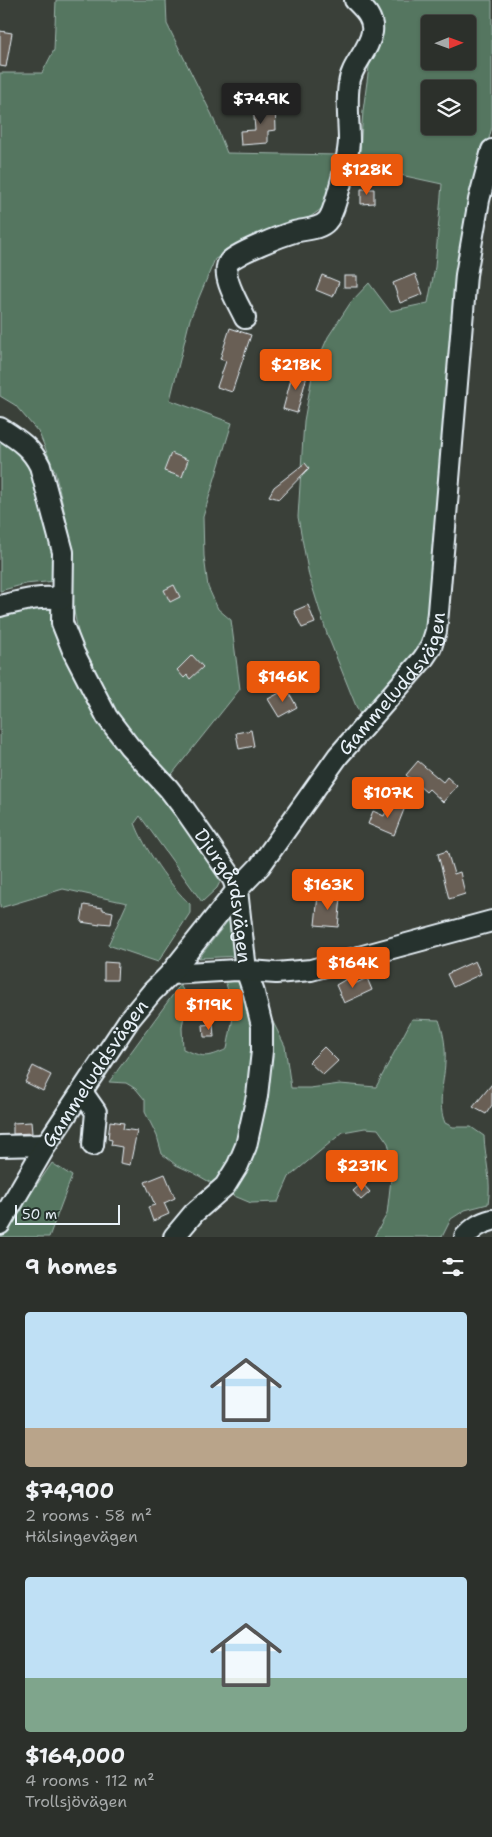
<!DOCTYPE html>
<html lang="en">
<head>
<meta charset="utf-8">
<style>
  :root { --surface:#2c302b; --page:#383c37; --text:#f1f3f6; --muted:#a6a9a9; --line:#484b47; --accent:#ea580c }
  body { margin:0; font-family:"Shantell Sans",sans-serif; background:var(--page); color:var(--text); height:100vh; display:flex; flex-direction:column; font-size:19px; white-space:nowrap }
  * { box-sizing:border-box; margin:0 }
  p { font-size:16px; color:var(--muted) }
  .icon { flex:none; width:28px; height:28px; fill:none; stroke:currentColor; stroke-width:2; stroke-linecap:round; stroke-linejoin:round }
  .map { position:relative; height:1237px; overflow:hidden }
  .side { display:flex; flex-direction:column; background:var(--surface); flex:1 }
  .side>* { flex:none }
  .needle { width:32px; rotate:89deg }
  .fabs { position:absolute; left:421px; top:15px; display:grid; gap:10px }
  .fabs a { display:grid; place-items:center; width:55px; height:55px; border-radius:5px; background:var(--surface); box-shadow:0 1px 4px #0004,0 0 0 1px var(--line); font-size:25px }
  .scale { position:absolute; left:15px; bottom:12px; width:105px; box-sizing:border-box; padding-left:5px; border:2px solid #e8f1f8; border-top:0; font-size:14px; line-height:18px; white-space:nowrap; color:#e8f1f8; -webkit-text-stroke:4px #26332d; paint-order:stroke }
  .price { position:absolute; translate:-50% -42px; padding:0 11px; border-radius:5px; background:var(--accent); color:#fff; font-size:16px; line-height:32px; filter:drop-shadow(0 1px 2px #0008) }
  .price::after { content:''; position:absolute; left:50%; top:30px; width:15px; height:11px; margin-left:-8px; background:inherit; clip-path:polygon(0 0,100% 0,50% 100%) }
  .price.selected { background:#222; color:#fff }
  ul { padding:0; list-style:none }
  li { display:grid; align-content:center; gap:10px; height:265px; padding:0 25px }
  li span { display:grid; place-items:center; height:155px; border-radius:5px; color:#555 }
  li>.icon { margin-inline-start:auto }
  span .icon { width:90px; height:90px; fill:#fffc; stroke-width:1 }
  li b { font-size:21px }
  h2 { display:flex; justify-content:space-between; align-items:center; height:60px; padding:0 25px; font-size:21px }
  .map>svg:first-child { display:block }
  .green { fill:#557660; stroke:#9eb4ac; fill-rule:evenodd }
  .building { fill:#695e54; stroke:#e8f1f8 }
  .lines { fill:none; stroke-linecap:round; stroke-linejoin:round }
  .minor-casing { stroke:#e8f1f8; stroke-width:24 }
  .minor { stroke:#26332d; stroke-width:20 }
  .labels { text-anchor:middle; stroke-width:5; stroke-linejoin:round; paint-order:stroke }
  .street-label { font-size:19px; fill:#e8f1f8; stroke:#26332d }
</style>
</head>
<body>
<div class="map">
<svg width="492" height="1237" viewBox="0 0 492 1237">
  <rect width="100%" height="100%" fill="#3a4039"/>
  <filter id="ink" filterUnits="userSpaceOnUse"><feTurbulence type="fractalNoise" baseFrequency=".02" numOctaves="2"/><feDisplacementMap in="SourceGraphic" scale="10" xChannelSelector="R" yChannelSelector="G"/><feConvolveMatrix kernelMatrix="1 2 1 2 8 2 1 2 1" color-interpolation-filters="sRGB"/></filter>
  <g filter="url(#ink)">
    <!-- green -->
    <g class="green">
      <polygon points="56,0 166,0 167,24 212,115 227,153 339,155 324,207 310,217 215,259 190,319 170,400 232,423 203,517 204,556 208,587 218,609 231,620 240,689 169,778 118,724 82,652 71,596 69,531 55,472 39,433 15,405 0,396 0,73 42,73 54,50"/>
      <path d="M365,0H492V127L471,209L429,630L413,658L362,718L356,706L327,634L309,576L298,517L304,421L313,371L328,337L351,302L369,283L390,311L428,303L435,267L442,184L359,166L363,111L371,52ZM430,24H468V61H430ZM430,89H468V126H430Z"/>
      <polygon points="0,435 26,452 57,552 56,581 25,584 0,591"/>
      <path d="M59,604L58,618L161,793L222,878L217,888L202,902L140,816L135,823C144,848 170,886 190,904V913L158,962L108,945L127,903L63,889L0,908V612Z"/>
      <polygon points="234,913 240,956 199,958"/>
      <path d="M244,978L265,994L267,1010L285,1046L291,1088H310L340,1084L376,1087L412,1019L439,1020C444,1034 446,1048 445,1063C444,1083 437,1104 445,1123L453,1127H471L484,1136C485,1159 492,1181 488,1204L465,1210L451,1219L442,1237H374L387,1214L391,1179L392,1159L388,1143L378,1129L365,1128L343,1132L289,1177L278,1202L251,1203L232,1195L194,1173L176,1165L162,1154L157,1136L145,1112V1100L136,1089L126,1083L109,1082L180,985C190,1000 184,1012 182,1028C182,1035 183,1042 183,1049C203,1057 206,1059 227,1049L234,1012L225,980Z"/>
      <polygon points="52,1163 72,1176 49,1237 1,1237"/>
    </g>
    <!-- building -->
    <g class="building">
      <polygon points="0,31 12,33 6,67 0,66"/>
      <polygon points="275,102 276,130 268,131 268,143 241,145 240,131 255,130 253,104"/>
      <polygon points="361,189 374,189 374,203 361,204"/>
      <polygon points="415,274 423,294 400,303 393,283"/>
      <polygon points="322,275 339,282 333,297 316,290"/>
      <rect x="344" y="276" width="13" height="11"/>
      <polygon points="230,328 251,335 232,392 217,387 226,361 220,359"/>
      <polygon points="294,368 308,372 297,413 283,409"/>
      <polygon points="171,453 188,460 182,477 164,471"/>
      <polygon points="305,463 309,468 279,499 269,496 274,487"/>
      <polygon points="174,585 180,597 170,602 164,590"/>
      <polygon points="308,605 315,623 302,628 294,611"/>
      <polygon points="192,655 203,667 190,679 187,675 184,678 177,670"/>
      <polygon points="287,689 297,707 279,717 268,699"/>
      <polygon points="251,730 254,746 239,749 236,733"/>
      <polygon points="418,761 443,782 447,777 457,786 443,802 429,789 426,792 406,775"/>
      <polygon points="391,801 405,807 394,835 368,824 373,811 384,816"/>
      <polygon points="447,851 454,874 460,872 465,894 449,899 438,854"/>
      <polygon points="318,895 341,897 338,927 315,925"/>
      <polygon points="84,905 103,908 103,910 113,912 111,924 100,923 100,925 81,922"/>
      <polygon points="475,961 481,974 453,987 447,974"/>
      <polygon points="104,962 118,963 117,980 104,980"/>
      <polygon points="348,978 352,985 367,978 372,990 344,1003 336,985"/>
      <polygon points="213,1024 214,1037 204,1037 203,1025"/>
      <polygon points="324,1047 338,1061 323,1075 309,1062"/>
      <polygon points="33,1066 51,1075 43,1091 25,1082"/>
      <polygon points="492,1084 492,1105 486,1114 473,1107"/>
      <polygon points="110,1121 124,1123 123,1129 137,1131 130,1165 120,1163 122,1147 111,1145 112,1140 108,1139"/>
      <polygon points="31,1122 32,1133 13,1134 13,1123"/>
      <polygon points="165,1174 175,1198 164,1203 169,1214 153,1221 148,1207 155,1205 145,1182"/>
      <polygon points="362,1183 370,1192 361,1200 353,1191"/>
    </g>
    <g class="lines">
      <!-- minor casing -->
      <g class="minor-casing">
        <g id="minor">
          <path d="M245,318C239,305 220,275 229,262C234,254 283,235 294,232C304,229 319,230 327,221C332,216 335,204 337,197C342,179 348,160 349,141C349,122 346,103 349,84C351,65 369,51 372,32C374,18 364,9 355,0"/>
          <path id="s1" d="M0,428C17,439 31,447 40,466L63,552L62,623L74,653L107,717L129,746L169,789L185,810L233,879L237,890L246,970L254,993L262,1026V1051L257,1096L246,1146L238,1165L225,1186L194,1213L174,1237"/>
          <path d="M0,606C21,601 40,595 62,599"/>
          <polyline points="170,974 237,970 276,973 311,970 492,921"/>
          <polyline points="82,1092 96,1112 93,1145"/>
          <polyline points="0,1146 46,1145"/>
          <path id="s2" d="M0,1224L46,1145L129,1020L152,992L170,974L237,890L260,866L338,756L423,659L431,647L436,631L438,612L466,275L479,200L492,150"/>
          <path d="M465,1237C473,1228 480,1223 492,1220"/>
        </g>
      </g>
      <!-- minor -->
      <use href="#minor" class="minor"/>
    </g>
  </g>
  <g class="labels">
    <!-- street labels -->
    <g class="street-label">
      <text dy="7" stroke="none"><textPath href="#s2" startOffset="671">Gammeluddsvägen</textPath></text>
      <text dy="7" stroke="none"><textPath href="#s1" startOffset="539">Djurgårdsvägen</textPath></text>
      <text dy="7" stroke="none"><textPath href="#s2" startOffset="178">Gammeluddsvägen</textPath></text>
    </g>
  </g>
</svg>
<div class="fabs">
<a><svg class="needle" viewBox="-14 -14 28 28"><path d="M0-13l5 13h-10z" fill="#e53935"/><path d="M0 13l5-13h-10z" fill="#a6a9a9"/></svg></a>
<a><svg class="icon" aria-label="layers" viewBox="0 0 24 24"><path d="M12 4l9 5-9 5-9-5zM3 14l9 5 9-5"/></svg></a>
</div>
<div class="scale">50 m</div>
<b class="price selected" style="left:261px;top:125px">$74.9K</b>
<b class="price" style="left:367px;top:196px">$128K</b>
<b class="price" style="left:296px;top:391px">$218K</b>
<b class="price" style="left:283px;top:703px">$146K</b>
<b class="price" style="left:388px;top:819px">$107K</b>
<b class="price" style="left:328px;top:911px">$163K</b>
<b class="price" style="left:353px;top:989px">$164K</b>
<b class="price" style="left:209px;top:1031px">$119K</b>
<b class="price" style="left:362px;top:1192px">$231K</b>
</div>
<section class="side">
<h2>9 homes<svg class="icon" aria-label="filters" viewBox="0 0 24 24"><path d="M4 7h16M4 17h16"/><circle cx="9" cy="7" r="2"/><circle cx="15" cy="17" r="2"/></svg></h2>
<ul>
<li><span style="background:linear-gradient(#bfe0f5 75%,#b9a48a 0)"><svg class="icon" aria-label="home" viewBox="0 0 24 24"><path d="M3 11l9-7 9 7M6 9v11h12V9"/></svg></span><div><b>$74,900</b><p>2 rooms · 58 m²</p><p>Hälsingevägen</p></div></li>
<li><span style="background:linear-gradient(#bfe0f5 65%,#7fa58c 0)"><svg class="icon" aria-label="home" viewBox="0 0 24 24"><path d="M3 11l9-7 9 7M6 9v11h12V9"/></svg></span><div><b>$164,000</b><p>4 rooms · 112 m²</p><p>Trollsjövägen</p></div></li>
</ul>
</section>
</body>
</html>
